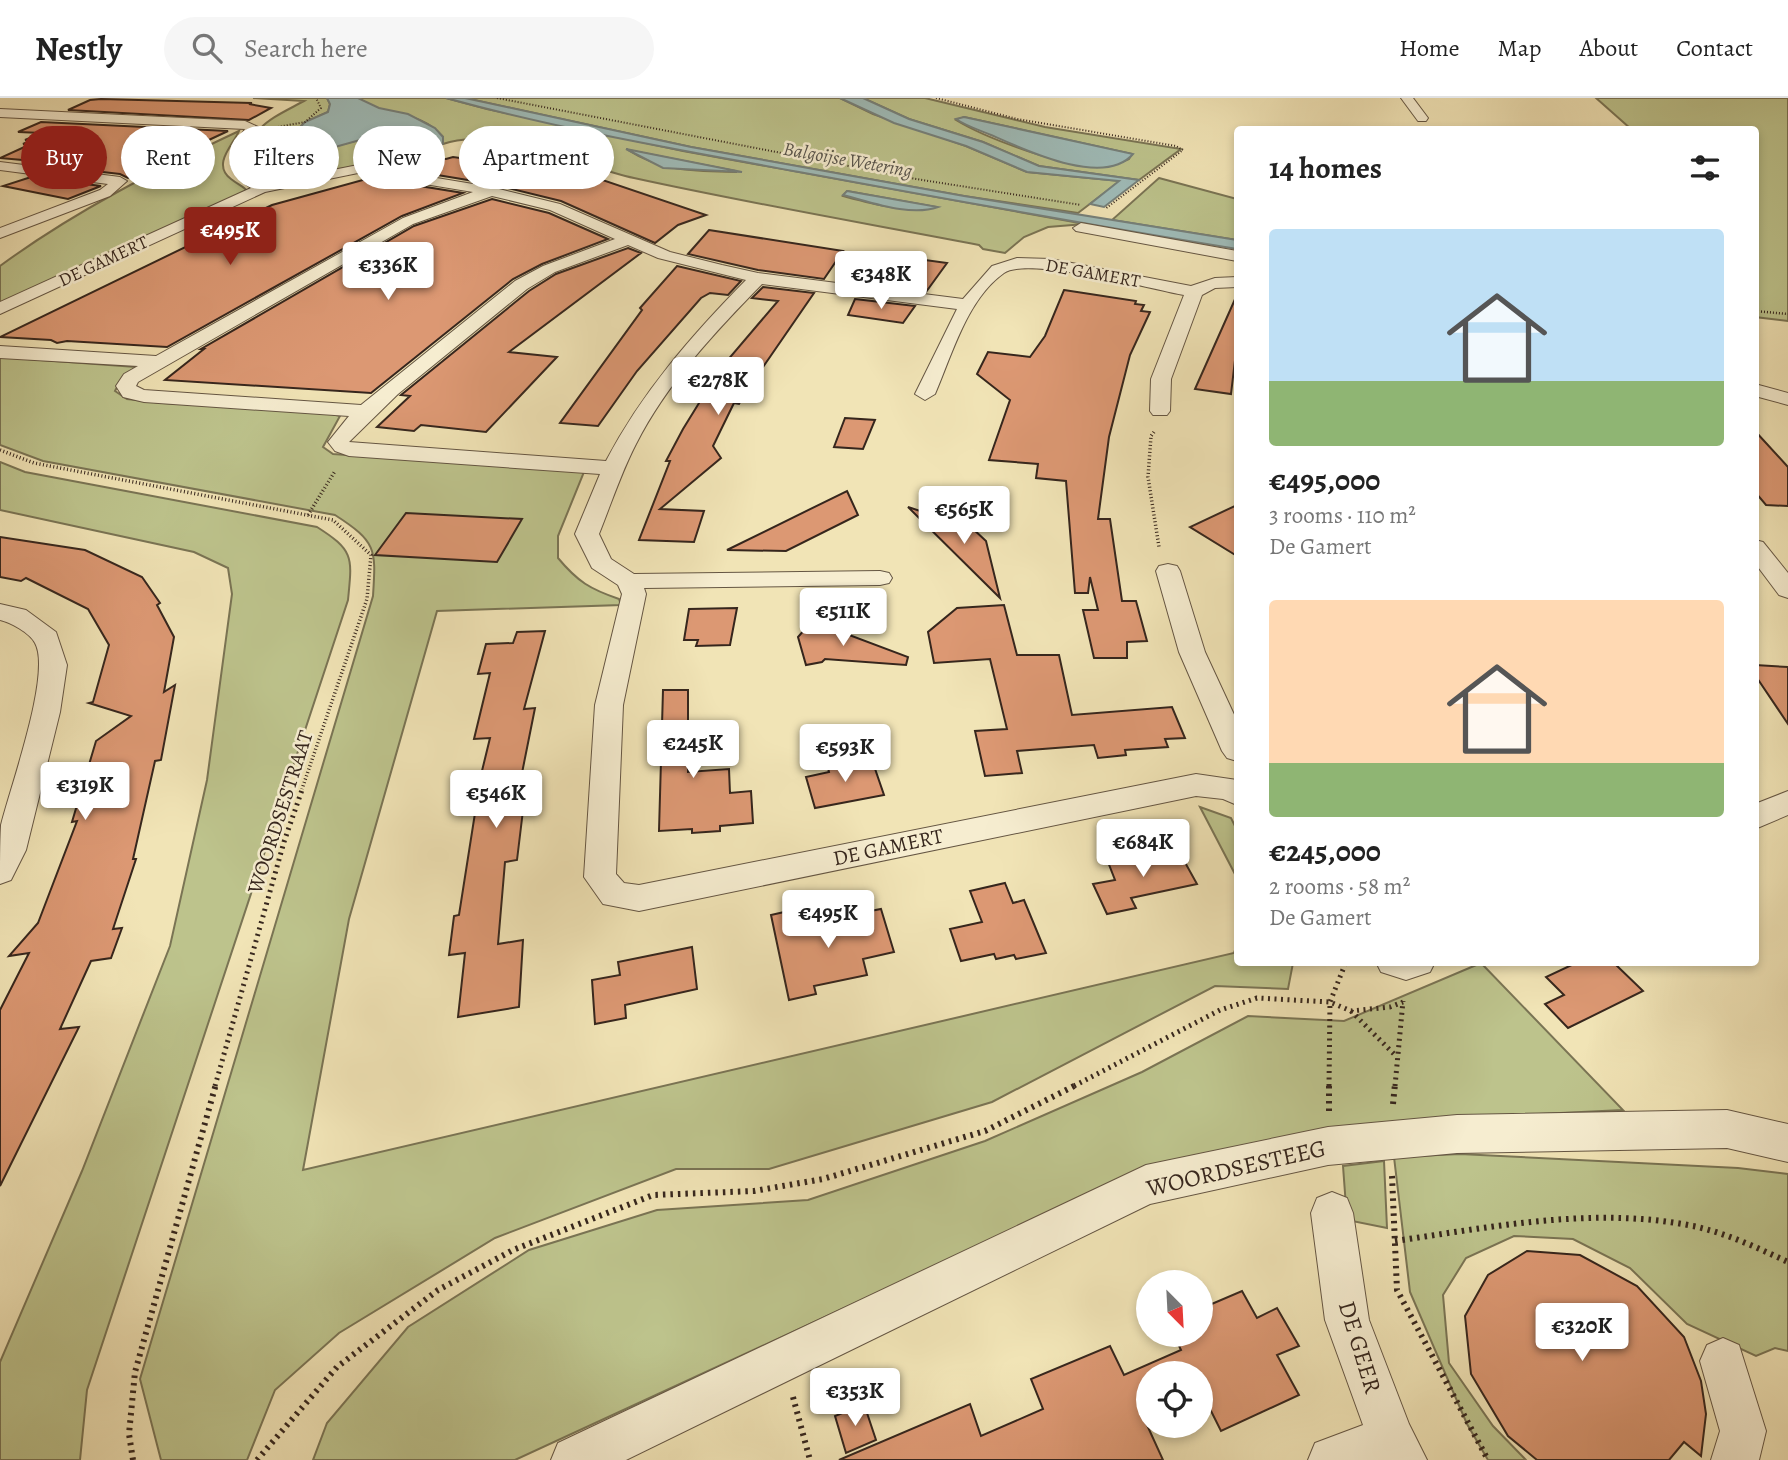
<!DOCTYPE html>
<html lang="en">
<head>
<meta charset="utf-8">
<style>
  :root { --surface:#fff; --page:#f6f6f6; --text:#222; --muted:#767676; --line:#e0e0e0; --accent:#8f2418 }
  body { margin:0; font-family:Alegreya,serif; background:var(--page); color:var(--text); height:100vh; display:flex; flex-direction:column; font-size:26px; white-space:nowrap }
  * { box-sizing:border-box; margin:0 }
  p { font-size:23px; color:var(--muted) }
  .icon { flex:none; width:38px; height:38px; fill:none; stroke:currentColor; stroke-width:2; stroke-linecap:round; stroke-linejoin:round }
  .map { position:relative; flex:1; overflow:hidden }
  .panel { position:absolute; left:1234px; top:28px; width:525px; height:840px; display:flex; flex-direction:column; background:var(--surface); border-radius:7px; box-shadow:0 4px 10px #0003 }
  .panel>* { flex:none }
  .top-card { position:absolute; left:21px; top:28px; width:665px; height:63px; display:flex; gap:14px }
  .needle { width:46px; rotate:156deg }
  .buttons { position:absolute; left:1136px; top:1172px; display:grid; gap:14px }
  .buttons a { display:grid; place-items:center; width:77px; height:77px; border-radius:50%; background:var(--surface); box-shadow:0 4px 10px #0003; font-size:35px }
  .price { position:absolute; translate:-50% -60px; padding:0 16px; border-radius:7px; background:#fff; color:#222; font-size:23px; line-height:46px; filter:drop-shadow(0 2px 4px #0008) }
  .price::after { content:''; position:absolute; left:50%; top:42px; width:21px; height:16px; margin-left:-10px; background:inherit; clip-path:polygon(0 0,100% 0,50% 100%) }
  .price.selected { background:var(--accent); color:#fff }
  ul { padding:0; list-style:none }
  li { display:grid; align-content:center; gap:14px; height:371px; padding:0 35px }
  li span { display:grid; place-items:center; height:217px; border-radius:7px; color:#555 }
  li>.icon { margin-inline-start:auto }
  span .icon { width:126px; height:126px; fill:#fffc; stroke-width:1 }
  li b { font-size:30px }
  h2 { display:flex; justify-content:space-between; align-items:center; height:84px; padding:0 35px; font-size:30px }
  .tag { padding:0 24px; border-radius:32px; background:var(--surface); box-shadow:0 4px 10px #0003; font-size:24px; line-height:63px }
  .tag.selected { background:var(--accent); color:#fff }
  header { display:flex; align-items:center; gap:42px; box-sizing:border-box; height:98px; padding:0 35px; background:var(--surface); border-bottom:2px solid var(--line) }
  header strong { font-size:33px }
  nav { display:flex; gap:38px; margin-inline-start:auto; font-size:24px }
  .search { width:490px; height:63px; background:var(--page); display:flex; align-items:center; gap:18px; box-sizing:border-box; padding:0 24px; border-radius:38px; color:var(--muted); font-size:26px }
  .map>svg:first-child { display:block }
  .green { fill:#bdc38c; stroke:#7a7454; stroke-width:2; fill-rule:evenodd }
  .water { fill:#9fbcb9; stroke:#75807b; stroke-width:2 }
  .building { fill:#dc9873; stroke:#36261d; stroke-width:2 }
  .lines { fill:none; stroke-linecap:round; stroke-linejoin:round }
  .minor-casing { stroke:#655643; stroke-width:2 }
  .path-far4 { stroke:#36261d; stroke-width:2; stroke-dasharray:1 2; stroke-linecap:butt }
  .path-far3 { stroke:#36261d; stroke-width:2.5; stroke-dasharray:1 2; stroke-linecap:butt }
  .path-far2 { stroke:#36261d; stroke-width:3.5; stroke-dasharray:1 2.5; stroke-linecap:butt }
  .path-far1 { stroke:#36261d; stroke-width:5; stroke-dasharray:2 4.5; stroke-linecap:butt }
  .path { stroke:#36261d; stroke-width:6; stroke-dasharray:2.5 5; stroke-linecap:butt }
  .minor { fill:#f6edd0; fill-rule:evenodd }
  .labels { text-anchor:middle; stroke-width:5; stroke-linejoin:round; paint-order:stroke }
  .far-street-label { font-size:18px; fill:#36261d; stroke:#f6edd0 }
  .far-water-label { font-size:19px; font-style:italic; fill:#56534c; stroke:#f6edd0 }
  .street-label { font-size:21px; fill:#36261d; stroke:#f6edd0 }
  .near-street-label { font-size:24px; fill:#36261d; stroke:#f6edd0 }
</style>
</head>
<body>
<header>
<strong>Nestly</strong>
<div class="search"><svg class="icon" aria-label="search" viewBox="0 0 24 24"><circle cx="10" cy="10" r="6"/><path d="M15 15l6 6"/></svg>Search here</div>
<nav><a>Home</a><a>Map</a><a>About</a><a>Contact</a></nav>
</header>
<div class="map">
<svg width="1788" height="1362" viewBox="0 0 1788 1362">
  <rect width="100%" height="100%" fill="#f1e4b6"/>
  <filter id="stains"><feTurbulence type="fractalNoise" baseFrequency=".00286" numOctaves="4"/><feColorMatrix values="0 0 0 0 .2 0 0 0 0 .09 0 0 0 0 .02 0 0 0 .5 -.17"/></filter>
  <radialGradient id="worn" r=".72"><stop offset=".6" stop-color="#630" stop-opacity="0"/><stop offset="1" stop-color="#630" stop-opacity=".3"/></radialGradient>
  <!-- green -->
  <g class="green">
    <path d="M253,0H327L330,6L328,14L305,24L280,51L284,58L292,59L367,40L441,47L379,71L356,69L268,88L246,72C246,29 271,21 304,3Z"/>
    <path d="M358,0H446L487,11L683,53L1085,126L1048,129L1024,139L1005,155L983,151L979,147C864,125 748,105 634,80C582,69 494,27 443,46V39C418,10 384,20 358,0ZM628,52L736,73V74C697,73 662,74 628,52ZM847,93L936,109C905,115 873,106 843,98Z"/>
    <polygon points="465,0 840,0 873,16 966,48 1027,74 1120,83 1078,115 964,98 691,49"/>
    <path d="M863,0H925L1045,29L1181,51L1139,82L1039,68L983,44L909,21ZM964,19L1132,56L1129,61C1121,64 1112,69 1103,69C1067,70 987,41 956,22Z"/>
    <polygon points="1596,0 1788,0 1788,223 1755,219 1755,32 1631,31"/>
    <path d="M239,33C234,46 211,66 231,81C237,86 245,89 247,93L0,206V168C75,113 156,72 239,33Z"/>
    <polygon points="1159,80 1237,101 1237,142 1112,122"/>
    <path d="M0,259L136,269L122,280L115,293L127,301L163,305L320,313L340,318L323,349L333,356L584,374L558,438V460C578,484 590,491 619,501L621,507L437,513L349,821L303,1072L1234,855L1237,846V864L1293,865L1288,891L1215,888L992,1004L769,1071H676L495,1140L339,1235L275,1292L247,1362H161L140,1281L373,498C376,451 377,444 335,417L43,363L0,347Z"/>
    <path d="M0,364L25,374L317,429C355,453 352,460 348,502L87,1292L80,1362H0V1264L82,1073L170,848L207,682L232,496L228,470L194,454L0,412Z"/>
    <polygon points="1200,709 1231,720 1237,732 1237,780"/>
    <polygon points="1481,865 1623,1012 1455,1020 1139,1074 515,1362 313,1362 327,1325 408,1229 529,1152 657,1112 808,1102 985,1043 1142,974 1248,918 1344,923"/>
    <polygon points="1460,1056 1738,1070 1788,1076 1788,1253 1775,1250 1756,1258 1687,1226 1630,1170 1573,1141 1514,1138 1466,1160 1443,1197 1449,1265 1493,1328 1526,1362 1488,1362 1467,1326 1410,1194 1394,1059"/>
    <polygon points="1384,1063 1387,1130 1347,1122 1343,1068"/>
  </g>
  <!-- water -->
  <g class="water">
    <polygon points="327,0 358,0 379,10 408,16 435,30 443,39 443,46 367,40 303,58 284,58 279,51 305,24 328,14 330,6"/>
    <path d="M446,0H465L691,49L964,98L1237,142V151C1091,127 945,101 799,74C681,52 562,32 446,0Z"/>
    <polygon points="840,0 863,0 909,21 983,44 1039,68 1139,82 1104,109 1090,106 1119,83 1027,74 966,48 894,25"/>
    <path d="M964,19L1133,56C1104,90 1025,52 991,37C979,32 966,28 956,21Z"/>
    <polygon points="626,51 742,74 663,70"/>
    <path d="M847,93L938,109C910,119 871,104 843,97Z"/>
  </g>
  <!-- building -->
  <g class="building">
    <polygon points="101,1 252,5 249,6 271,10 249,22 68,12 90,2"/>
    <polygon points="41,24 228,33 128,80 120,76 59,69 68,66 0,60 31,46 23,46 32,42 25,42 42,35 18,34"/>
    <polygon points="481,55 571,80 582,75 706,117 678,127 655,145 561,103 492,86 395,70 423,59 446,61 453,59 467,61"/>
    <polygon points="31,79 101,88 68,101 3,88"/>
    <polygon points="370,80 463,95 402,118 167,249 67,243 57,245 51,242 0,239 272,107"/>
    <polygon points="492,101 549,115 608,141 542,166 513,181 371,295 165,282 204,251 201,251 414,128"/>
    <polygon points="709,132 843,153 824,181 758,172 688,156"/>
    <polygon points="628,150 641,155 509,254 557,259 486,334 421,327 414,333 377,329 410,298 401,297 529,193 556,176"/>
    <polygon points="874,155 947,165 926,194 861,185"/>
    <polygon points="677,168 741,183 728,197 710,195 701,200 637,273 598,328 560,325 642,212 640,210"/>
    <polygon points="763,189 814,195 763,269 760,269 739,306 734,305 713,348 721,360 660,411 704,413 694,444 639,442 670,363 666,363 683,331 720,271 778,203 752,200"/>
    <polygon points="1064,192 1136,203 1135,206 1144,207 1141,213 1150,214 1130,257 1109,339 1098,421 1110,421 1122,503 1136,503 1147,543 1127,544 1127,560 1094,560 1083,512 1098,512 1090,479 1088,495 1075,495 1066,383 1036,380 1038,366 989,362 1010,302 977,276 988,254 1030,259 1045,238"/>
    <polygon points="1236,199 1237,245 1231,296 1195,291"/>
    <polygon points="855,201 915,208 903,225 848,217"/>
    <polygon points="845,320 875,322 863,351 834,349"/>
    <polygon points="1755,333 1788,369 1788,408 1766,407 1755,394"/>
    <polygon points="847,393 858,417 786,453 727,452"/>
    <polygon points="1237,407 1237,458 1190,429"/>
    <polygon points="908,409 972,430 986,443 1000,500"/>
    <polygon points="406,415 522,421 497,464 375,457"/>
    <polygon points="0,439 85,452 142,479 160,505 157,507 174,539 164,594 175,587 161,662 155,663 133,761 136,761 113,831 122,830 111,860 91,863 60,931 79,929 0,1088 0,912 29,855 9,858 38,825 77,723 72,724 96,643 131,618 89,605 93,604 109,547 88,511 26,480 21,483 0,479"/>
    <polygon points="1004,507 1017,557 1059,557 1072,617 1172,609 1185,640 1165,641 1168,649 1125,652 1126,657 1098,660 1094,647 1017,653 1022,675 985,678 975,633 1007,631 990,561 934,565 928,534 957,510"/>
    <polygon points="737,510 730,547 696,548 698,542 684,542 689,511"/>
    <polygon points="812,523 908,559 906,567 825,561 822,564 806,567 798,539"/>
    <polygon points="545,533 524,611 535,610 516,705 524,704 517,762 505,764 498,846 523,842 519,909 458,919 465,855 449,857 454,818 459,817 481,677 490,640 474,641 490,575 478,576 486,546 513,545 517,534"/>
    <polygon points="1755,567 1788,569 1788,626 1755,577"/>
    <polygon points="663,592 688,592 688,674 729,671 730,695 751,693 753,725 720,728 720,733 692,735 692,731 659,733"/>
    <polygon points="872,662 884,697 815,710 806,679 829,674 828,670"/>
    <polygon points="1177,750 1197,786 1131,800 1136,810 1107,816 1093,786 1115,782 1108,764 1152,756 1153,759"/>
    <polygon points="1005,785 1013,805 1024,802 1046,855 1016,861 1014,857 996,861 994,856 961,863 950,831 982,824 970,793"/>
    <polygon points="881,811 894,854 863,861 867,877 814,888 816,896 789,902 771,817 793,812 800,835 850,823 849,817"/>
    <polygon points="692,849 697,891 625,907 626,920 595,926 592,882 620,877 618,864"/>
    <polygon points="1578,864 1613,864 1643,893 1568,930 1545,906 1564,897 1546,879"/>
    <polygon points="1527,1153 1580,1157 1637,1188 1684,1239 1701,1283 1706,1316 1701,1358 1684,1344 1669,1362 1537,1362 1508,1338 1471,1276 1465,1218 1488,1177"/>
    <polygon points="1242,1193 1257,1220 1277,1210 1299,1248 1277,1257 1299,1297 1221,1333 1200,1291 1200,1276 1148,1276 1148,1314 1142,1316 1163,1362 839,1362 970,1306 981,1338 1043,1311 1031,1281 1110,1248 1124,1277 1181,1252 1174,1237 1200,1237 1200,1211"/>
    <polygon points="864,1306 876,1342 846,1355 835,1318"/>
  </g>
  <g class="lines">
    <!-- minor casing -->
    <g class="minor-casing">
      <g id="minor">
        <polygon points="1401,0 1413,0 1428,20 1426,23 1418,23"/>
        <path d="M0,11L245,23L258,29C247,57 230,63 263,86L358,67L491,89L560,106L670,154L722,167L758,175L963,201L992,168L1017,160L1051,161L1191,188L1215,180L1237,179V189L1215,190L1202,197L1171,281L1170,313L1167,317H1153L1150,313L1151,281L1184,197C1152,191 1026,158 1004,175C967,201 952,257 935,296L925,302L915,296L957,211L762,186C715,234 667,285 636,346C621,375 611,406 599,436L611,461L634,476L880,473L889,475L892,480L889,485L880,487L644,490L646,496L623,607L616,776L624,785L639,787L1196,676L1237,682V707L1223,701L1196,698L639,813L603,806L584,779L595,607L622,496L618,487L592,470L575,436L600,376L349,358L335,353L328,344L349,318L144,304L123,299L116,288L124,276L138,268L0,260V248L156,258L403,120L473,94L358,75L265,94L0,216V204L251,90C221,68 229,58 245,31L0,19ZM492,98L550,112L615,141L543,168L515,183L361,307L144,292L136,288L138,284L413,126ZM628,147L658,160L746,182C692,237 642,294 606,363L349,344L398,296L527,191L555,174Z"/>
        <polygon points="0,64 120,79 127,83 110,98 0,140 0,130 100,92 108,86 0,72"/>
        <polygon points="1081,125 1237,153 1237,163 1076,133 1073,130"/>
        <polygon points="1755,286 1788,295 1788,307 1755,298"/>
        <polygon points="1755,442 1763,444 1788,475 1788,500 1779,497 1755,465"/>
        <polygon points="1168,466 1177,468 1180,473 1205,554 1237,623 1237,663 1227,660 1222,653 1179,554 1156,473 1159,468"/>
        <path d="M0,506L26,512L56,534L67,567L60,614L26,752L11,782L0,786C0,767 0,745 1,727C10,690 52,575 35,545C30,535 10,524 0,522Z"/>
        <polygon points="1788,693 1788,717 1755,731 1755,706"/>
        <polygon points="1376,864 1435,864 1430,874 1406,882 1381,874"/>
        <polygon points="1727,1012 1788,1026 1788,1064 1727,1050 1457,1055 1328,1067 1150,1106 626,1362 551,1362 558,1345 1146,1067 1328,1029 1457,1017"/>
        <polygon points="1332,1094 1347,1100 1353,1115 1369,1222 1409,1326 1427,1362 1308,1362 1315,1345 1363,1327 1325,1222 1311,1115 1317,1100"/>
        <polygon points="1723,1240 1739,1247 1766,1333 1759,1362 1711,1362 1720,1333 1700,1263 1707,1247"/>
      </g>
    </g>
    <!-- path-far4 -->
    <g class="path-far4">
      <polyline points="497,0 916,81 1081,107"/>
      <polyline points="936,0 1017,21 1176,48 1183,52 1105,111"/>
      <polyline points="272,30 305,24 321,10 316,0"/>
    </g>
    <!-- path-far3 -->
    <polyline class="path-far3" points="1755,213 1788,216"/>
    <!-- path-far2 -->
    <g class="path-far2">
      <polyline points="1154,334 1151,338 1148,379 1159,449"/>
      <polyline points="0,352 34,365 333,422 371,457 367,501 302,691"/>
      <polyline points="308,417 335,373"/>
    </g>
    <!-- path-far1 -->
    <g class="path-far1">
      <polyline points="1351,913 1397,959"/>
      <polyline points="215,988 284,744 303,689"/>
      <polyline points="1074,988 1220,912 1257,900 1330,904 1351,913 1390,909 1403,904"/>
      <polyline points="1329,988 1330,904 1346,864"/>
      <polyline points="1395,988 1403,903"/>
    </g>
    <!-- path -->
    <g class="path">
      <polyline points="1393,1006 1395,986"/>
      <polyline points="1329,1013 1329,986"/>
      <polyline points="1392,1078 1397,1192 1488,1362"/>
      <path d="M1395,1143C1492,1129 1595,1108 1693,1128C1726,1135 1758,1150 1788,1164"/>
      <polyline points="793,1299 810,1362"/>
      <polyline points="133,1362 129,1336 135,1274 216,986"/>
      <polyline points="257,1362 337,1269 438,1192 513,1152 653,1097 754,1093 823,1081 985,1033 1078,986"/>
    </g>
    <!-- minor -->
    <use href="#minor" class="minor"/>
  </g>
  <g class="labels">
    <!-- far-street labels -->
    <g class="far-street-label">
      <text transform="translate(103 163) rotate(-25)" y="6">DE GAMERT</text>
      <text transform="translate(1093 175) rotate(10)" y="6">DE GAMERT</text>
    </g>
    <!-- far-water labels -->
    <g class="far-water-label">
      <text transform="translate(848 61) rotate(10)" y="7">Balgoijse Wetering</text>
    </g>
    <!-- street labels -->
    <g class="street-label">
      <text transform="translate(280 714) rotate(-72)" y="7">WOORDSESTRAAT</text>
      <text transform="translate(888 749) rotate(-12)" y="7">DE GAMERT</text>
    </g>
    <!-- near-street labels -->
    <g class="near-street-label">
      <text transform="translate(1236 1070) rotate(-13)" y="8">WOORDSESTEEG</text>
      <text transform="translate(1360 1249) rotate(73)" y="8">DE GEER</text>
    </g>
  </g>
  <rect width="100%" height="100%" filter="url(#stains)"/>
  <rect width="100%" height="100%" fill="url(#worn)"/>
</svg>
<div class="buttons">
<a><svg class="needle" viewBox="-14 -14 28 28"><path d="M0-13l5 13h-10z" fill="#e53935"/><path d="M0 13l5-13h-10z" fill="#767676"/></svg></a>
<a><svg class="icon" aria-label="locate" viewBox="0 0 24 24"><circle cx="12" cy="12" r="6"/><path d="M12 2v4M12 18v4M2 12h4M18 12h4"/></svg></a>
</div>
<b class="price selected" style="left:230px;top:169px">€495K</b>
<b class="price" style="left:388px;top:204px">€336K</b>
<b class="price" style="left:881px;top:213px">€348K</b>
<b class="price" style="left:718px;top:319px">€278K</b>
<b class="price" style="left:964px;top:448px">€565K</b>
<b class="price" style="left:843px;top:550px">€511K</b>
<b class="price" style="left:693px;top:682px">€245K</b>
<b class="price" style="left:845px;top:686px">€593K</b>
<b class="price" style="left:85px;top:724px">€319K</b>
<b class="price" style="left:496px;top:732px">€546K</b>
<b class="price" style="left:1143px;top:781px">€684K</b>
<b class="price" style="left:828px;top:852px">€495K</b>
<b class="price" style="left:1582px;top:1265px">€320K</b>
<b class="price" style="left:855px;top:1330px">€353K</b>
<div class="top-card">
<a class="tag selected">Buy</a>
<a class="tag">Rent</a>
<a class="tag">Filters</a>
<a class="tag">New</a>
<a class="tag">Apartment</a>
</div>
<section class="panel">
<h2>14 homes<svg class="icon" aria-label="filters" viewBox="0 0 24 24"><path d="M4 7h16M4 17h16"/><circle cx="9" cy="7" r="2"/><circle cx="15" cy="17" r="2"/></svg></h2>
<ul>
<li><span style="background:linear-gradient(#bfe0f5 70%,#8fb573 0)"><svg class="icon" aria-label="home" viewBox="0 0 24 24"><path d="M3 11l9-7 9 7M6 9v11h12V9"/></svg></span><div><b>€495,000</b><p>3 rooms · 110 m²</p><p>De Gamert</p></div></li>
<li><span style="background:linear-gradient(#ffd9b3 75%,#8fb573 0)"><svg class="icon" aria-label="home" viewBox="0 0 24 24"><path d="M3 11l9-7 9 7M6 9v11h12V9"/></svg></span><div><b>€245,000</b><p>2 rooms · 58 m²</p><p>De Gamert</p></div></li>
</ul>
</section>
</div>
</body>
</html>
